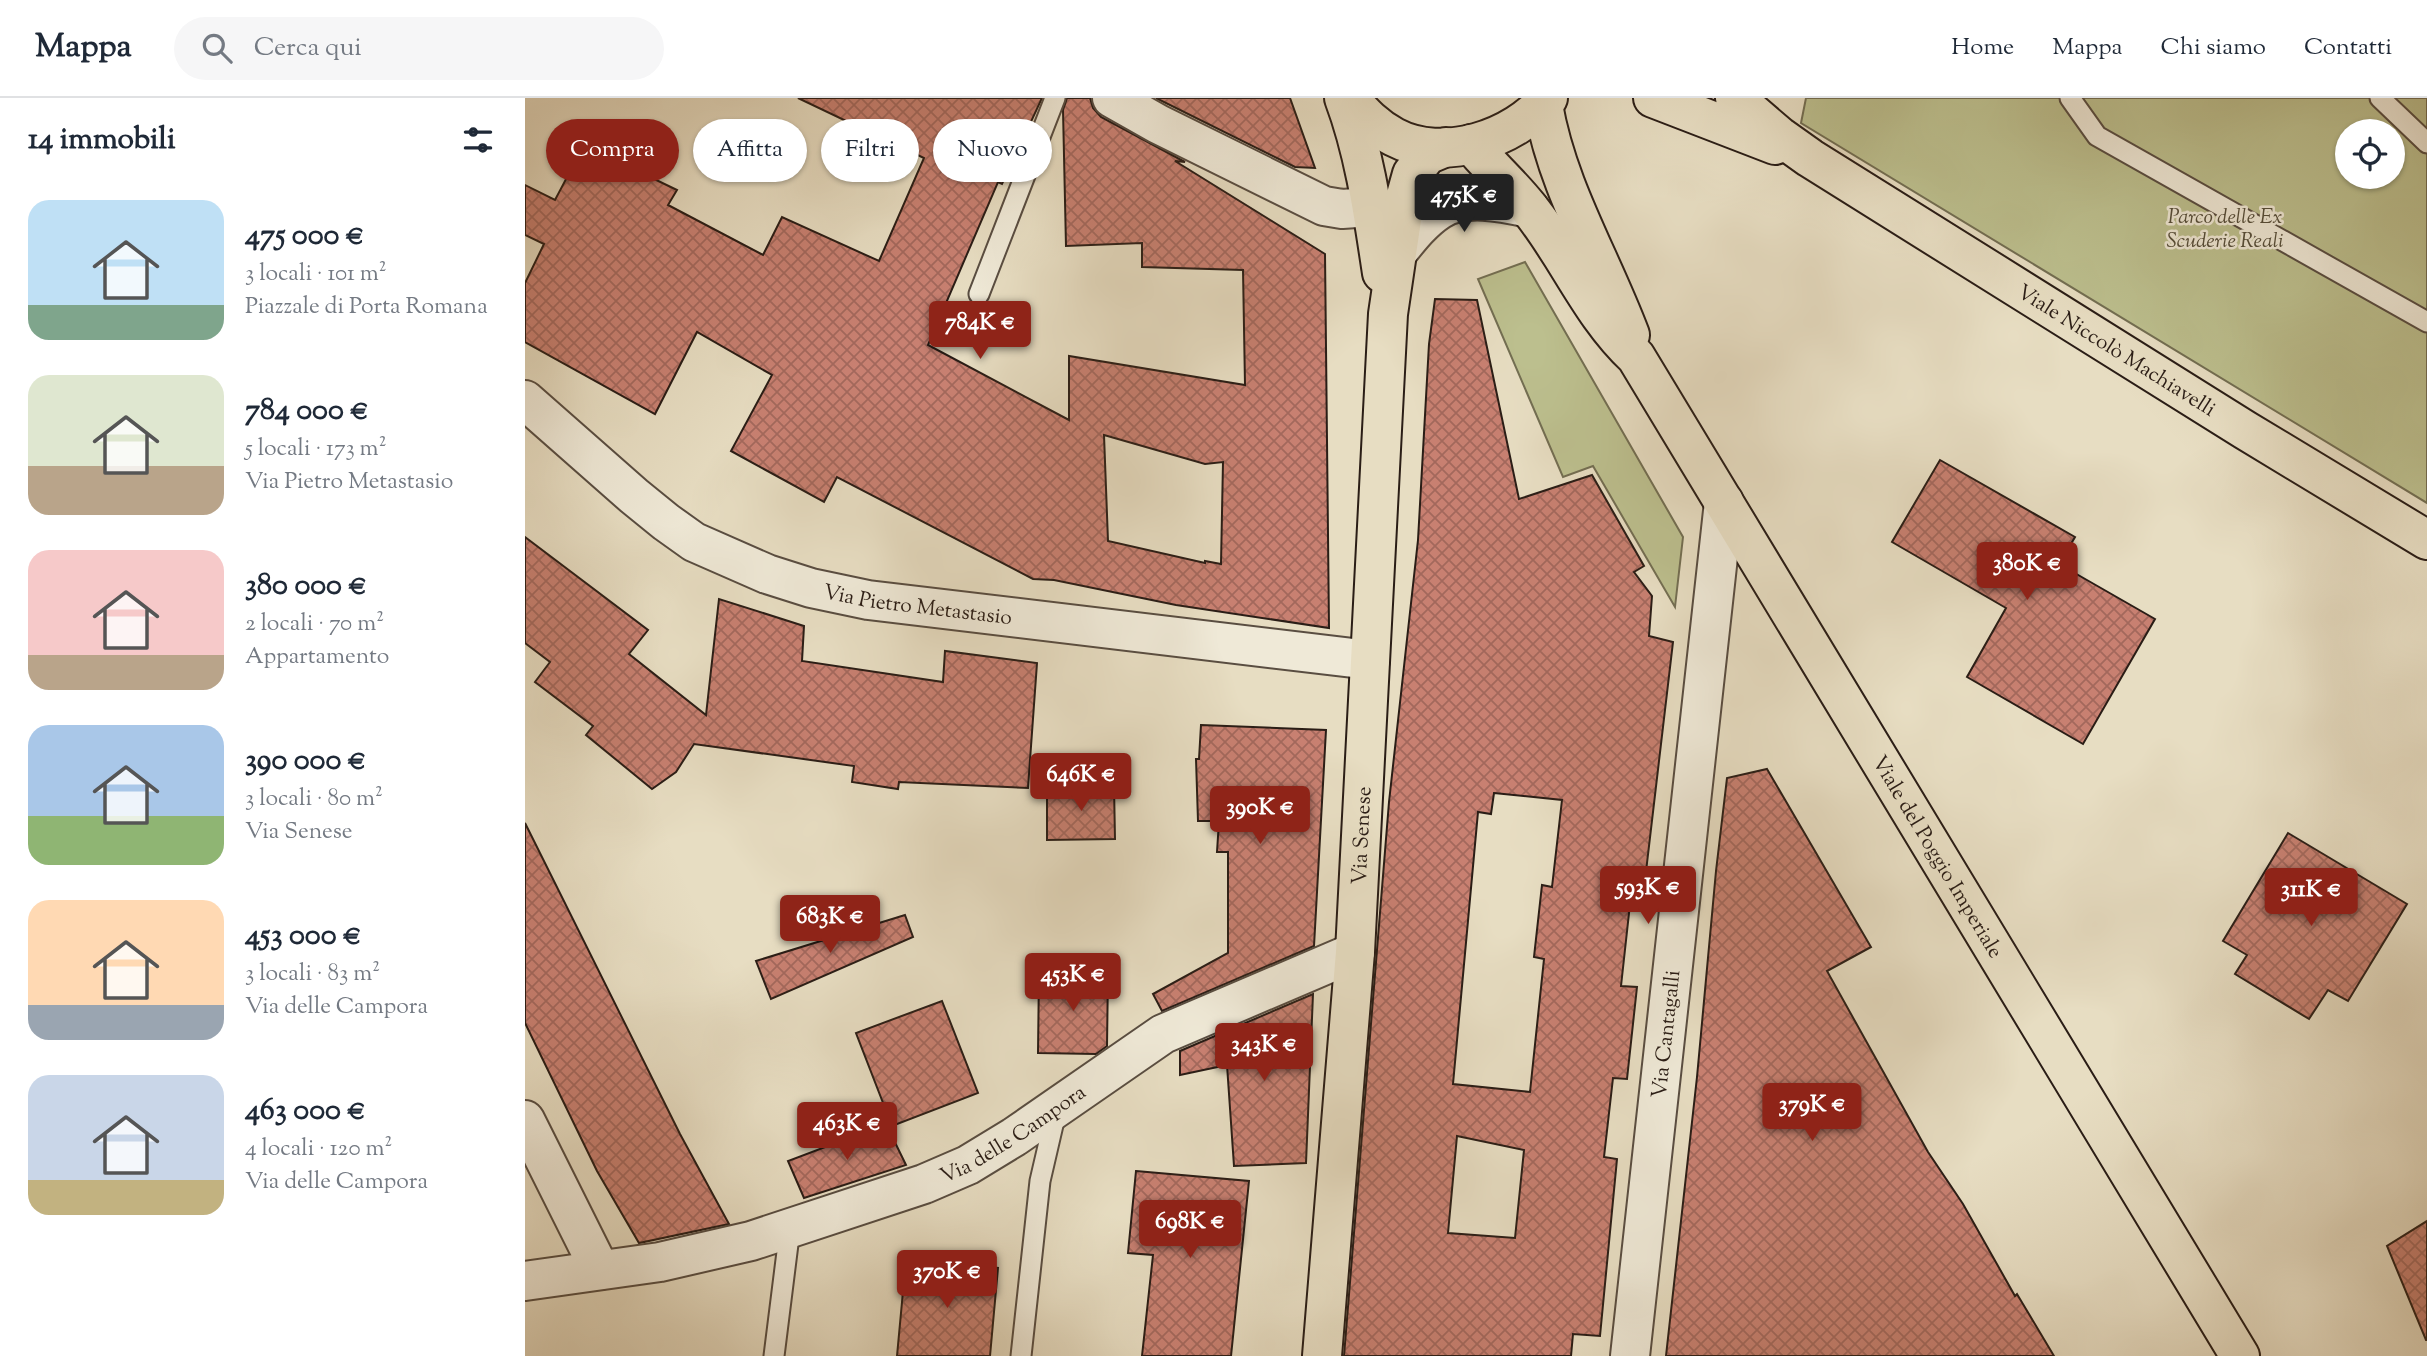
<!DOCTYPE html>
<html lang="it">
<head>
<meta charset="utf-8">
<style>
  :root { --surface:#fff; --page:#f6f6f7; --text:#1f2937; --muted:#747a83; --line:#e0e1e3; --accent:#8f2418 }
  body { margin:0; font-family:"Sorts Mill Goudy",serif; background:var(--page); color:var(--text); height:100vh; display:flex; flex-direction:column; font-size:26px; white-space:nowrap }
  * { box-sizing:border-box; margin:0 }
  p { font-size:23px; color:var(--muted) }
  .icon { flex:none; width:38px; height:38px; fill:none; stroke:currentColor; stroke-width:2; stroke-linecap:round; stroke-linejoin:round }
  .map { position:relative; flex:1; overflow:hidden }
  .panel { display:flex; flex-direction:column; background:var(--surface); width:525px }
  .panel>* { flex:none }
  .banner { position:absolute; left:21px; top:21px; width:665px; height:63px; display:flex; gap:14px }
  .tools { position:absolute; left:1810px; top:21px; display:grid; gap:14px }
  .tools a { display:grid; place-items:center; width:70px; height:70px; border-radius:50%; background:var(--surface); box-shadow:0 2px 5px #0004; font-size:35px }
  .price { position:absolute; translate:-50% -60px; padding:0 16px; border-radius:7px; background:var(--accent); color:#fff; font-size:23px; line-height:46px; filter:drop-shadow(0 2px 4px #0008) }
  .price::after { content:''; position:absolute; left:50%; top:42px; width:21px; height:16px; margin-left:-10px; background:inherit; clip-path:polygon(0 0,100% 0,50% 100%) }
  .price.active { background:#222; color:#fff }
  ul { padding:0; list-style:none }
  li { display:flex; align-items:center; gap:21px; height:175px; padding:0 28px }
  li span { display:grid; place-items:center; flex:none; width:196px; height:140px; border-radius:21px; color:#555 }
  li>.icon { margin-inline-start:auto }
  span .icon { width:84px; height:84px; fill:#fffc; stroke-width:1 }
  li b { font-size:30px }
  h2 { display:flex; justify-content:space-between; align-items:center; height:84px; padding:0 28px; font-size:30px }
  .chip { padding:0 24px; border-radius:32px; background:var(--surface); box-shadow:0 2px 5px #0004; font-size:24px; line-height:63px }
  .chip.active { background:var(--accent); color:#fff }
  header { display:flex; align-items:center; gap:42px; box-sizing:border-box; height:98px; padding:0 35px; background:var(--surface); border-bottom:2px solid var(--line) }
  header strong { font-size:33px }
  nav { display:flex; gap:38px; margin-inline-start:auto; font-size:24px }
  .search { width:490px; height:63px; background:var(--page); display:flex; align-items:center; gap:18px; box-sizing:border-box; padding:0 24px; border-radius:38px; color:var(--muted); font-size:26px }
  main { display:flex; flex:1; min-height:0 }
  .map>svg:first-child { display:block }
  .green { fill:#bcbf8e; stroke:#736e52; stroke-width:2; fill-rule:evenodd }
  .building { fill:url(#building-cross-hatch); stroke:#2a1d16; stroke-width:2; fill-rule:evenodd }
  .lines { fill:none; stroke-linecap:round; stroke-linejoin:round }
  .service-casing { stroke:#594d41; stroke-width:23 }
  .minor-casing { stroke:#594d41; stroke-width:42 }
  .primary-casing { stroke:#2a1d16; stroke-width:42 }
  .service { stroke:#efe9d7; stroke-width:19 }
  .minor { stroke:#efe9d7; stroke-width:38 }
  .primary { stroke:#e7ddc2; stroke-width:38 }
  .labels { text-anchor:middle; stroke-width:5; stroke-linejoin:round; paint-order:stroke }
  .park-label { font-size:21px; font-style:italic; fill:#564e3a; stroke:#efe9d7 }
  .street-label { font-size:21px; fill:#2a1d16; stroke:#efe9d7 }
</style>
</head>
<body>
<header>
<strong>Mappa</strong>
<div class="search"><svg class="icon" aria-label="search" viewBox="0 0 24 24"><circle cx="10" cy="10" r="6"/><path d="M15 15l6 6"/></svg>Cerca qui</div>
<nav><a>Home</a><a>Mappa</a><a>Chi siamo</a><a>Contatti</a></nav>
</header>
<main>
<section class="panel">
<h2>14 immobili<svg class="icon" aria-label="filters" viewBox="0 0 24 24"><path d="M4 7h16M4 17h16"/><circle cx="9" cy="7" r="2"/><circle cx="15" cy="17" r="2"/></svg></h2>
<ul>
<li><span style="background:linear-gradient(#bfe0f5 75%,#7fa58c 0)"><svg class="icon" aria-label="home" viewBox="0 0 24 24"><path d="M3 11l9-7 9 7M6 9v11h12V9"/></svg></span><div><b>475 000 €</b><p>3 locali · 101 m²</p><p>Piazzale di Porta Romana</p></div></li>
<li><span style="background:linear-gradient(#dfe7d0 65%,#b9a48a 0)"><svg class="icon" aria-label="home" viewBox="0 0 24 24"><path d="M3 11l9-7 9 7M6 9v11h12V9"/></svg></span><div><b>784 000 €</b><p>5 locali · 173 m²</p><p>Via Pietro Metastasio</p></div></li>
<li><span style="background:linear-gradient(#f6c9c9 75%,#b9a48a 0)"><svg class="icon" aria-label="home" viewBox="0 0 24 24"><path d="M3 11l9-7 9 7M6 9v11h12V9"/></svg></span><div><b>380 000 €</b><p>2 locali · 70 m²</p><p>Appartamento</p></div></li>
<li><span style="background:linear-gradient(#a9c7e8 65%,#8fb573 0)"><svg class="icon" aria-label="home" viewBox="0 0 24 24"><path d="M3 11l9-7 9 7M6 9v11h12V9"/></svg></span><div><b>390 000 €</b><p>3 locali · 80 m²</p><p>Via Senese</p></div></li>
<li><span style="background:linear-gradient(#ffd9b3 75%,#9aa5b1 0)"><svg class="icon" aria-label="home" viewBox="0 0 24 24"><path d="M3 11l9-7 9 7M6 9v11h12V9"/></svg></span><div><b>453 000 €</b><p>3 locali · 83 m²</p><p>Via delle Campora</p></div></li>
<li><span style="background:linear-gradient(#c9d6e8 75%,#c2b280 0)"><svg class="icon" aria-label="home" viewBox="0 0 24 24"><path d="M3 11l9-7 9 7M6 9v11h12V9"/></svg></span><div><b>463 000 €</b><p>4 locali · 120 m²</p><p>Via delle Campora</p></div></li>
</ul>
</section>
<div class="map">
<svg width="1902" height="1258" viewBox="0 0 1902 1258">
  <defs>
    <pattern id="building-cross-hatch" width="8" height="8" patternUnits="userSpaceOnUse" patternTransform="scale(1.75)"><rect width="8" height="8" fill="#c88071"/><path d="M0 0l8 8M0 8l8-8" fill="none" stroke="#a3685c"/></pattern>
  </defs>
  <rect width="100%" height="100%" fill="#e7ddc2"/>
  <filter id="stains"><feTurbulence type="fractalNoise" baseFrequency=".00286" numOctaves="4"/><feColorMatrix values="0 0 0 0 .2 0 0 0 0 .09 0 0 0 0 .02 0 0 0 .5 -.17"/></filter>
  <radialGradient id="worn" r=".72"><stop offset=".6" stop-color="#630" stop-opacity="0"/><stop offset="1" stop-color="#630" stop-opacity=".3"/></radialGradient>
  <!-- green -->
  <g class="green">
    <path d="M1281,0H1902V405L1276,25ZM1822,33H1867V79H1822Z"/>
    <polygon points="1000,164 1158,439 1150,509 1068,368 1038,379 953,181"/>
  </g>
  <!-- building -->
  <g class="building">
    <path d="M273,0H517L477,86L473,84L403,247L544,322V258L720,287L718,172L617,169V145L541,148L538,12L542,0H565L568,10L576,19L660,64L650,63L800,156L804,530L651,507L529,482L508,481L312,379L299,404L206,353L247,277L172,234L130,316L0,244V185L19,146L0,137V87L30,102L59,47L152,92L143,107L238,157L257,119L354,163L399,60ZM579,337L680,366L698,364L696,466L680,463V465L583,443Z"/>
    <polygon points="631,0 765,0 790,70 770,69"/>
    <path d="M910,201L952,202L994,401L1067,377L1119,468L1109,474L1127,498L1124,538L1148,544L1118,799L1106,797L1096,888L1112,889L1102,981L1088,980L1079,1059L1092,1061L1075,1238L1048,1236L1046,1258H819L864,704L893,442L904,246ZM969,695L1037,702L1027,789L1017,787L1009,859L1019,861L1005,994L928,986L953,714L966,716ZM932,1038L999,1052L990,1140L923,1135Z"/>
    <polygon points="1415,362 1550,439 1534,466 1630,521 1558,646 1442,579 1481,510 1367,444"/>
    <polygon points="0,439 123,532 104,556 181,617 194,501 279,528 277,563 418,584 420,553 512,565 503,690 374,684 373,691 327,684 329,668 169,646 151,674 127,691 61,637 68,628 10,584 25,564 0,545"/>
    <polygon points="676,627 801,632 789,848 637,913 628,896 703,855 703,754 692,754 694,723 673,723 671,661 674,661"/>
    <polygon points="1242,671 1346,849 1302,873 1403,1054 1438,1106 1490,1198 1492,1196 1529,1258 1141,1258 1172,979 1191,773 1202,680"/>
    <polygon points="589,688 590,741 522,742 522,689"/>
    <polygon points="0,725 155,1036 204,1126 114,1145 72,1073 0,925"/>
    <polygon points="1763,735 1882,806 1823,903 1803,892 1784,921 1710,876 1722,857 1698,843"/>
    <polygon points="380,817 388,839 246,901 231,863"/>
    <polygon points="514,874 583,875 582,948 571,956 513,955"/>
    <polygon points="788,896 781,1065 709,1068 702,967 655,977 655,953"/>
    <polygon points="417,903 453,995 367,1028 331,935"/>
    <polygon points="361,1026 381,1067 279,1100 263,1063"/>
    <polygon points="611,1073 724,1083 706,1258 617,1258 628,1157 603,1155"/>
    <polygon points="1902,1123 1902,1242 1901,1242 1862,1148"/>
    <polygon points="381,1161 473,1170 465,1258 372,1258"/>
  </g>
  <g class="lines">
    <!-- service casing -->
    <g class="service-casing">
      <g id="service">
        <polyline points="1545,0 1572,38 1902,224"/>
        <polyline points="1855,0 1902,45"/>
        <polyline points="454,196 530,0"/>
        <polyline points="249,1258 265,1130"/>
        <polyline points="496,1258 515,1083 531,1014"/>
      </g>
    </g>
    <!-- minor casing -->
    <g class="minor-casing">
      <g id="minor">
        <polyline points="587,0 633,26 799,108 817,111 846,109"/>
        <path d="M872,155C884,140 897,123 914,112C939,96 977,104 1004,110"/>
        <path id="s1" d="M0,302L109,398L141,424L169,444L242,476L286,490L343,502L845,562"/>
        <polyline points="0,1022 75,1172"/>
        <path id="s2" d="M0,1183L135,1164L226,1143L399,1086L443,1067L489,1039L638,936L830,854"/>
        <path id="s3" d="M1105,1258L1199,404"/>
      </g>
    </g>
    <!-- primary casing -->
    <g class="primary-casing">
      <g id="primary">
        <path d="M819,0C840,56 848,116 857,175"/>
        <path d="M824,0C838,16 850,29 869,39C918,65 990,41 1023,0"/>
        <polyline points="1128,0 1250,47"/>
        <path id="s4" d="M1210,0L1254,38L1285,60L1720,332L1902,442"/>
        <path d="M1018,7C1032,89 1076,160 1105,237"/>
        <path id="s5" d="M946,46C964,68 986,87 1004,110C1043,158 1065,216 1111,259L1715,1258"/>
        <path id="s6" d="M797,1258L830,854L863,216L880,101L887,76L902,57L921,49"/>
      </g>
    </g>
    <!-- service -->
    <use href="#service" class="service"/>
    <!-- minor -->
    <use href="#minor" class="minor"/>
    <!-- primary -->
    <use href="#primary" class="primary"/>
  </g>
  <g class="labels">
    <!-- park labels -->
    <g class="park-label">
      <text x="1700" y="125">Parco delle Ex<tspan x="1700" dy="24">Scuderie Reali</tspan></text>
    </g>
    <!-- street labels -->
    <g class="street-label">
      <text dy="7" stroke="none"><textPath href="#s4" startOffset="458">Viale Niccolò Machiavelli</textPath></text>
      <text dy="7" stroke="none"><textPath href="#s1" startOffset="455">Via Pietro Metastasio</textPath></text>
      <text dy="7" stroke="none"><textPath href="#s6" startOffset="522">Via Senese</textPath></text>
      <text dy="7" stroke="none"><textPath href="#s5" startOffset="854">Viale del Poggio Imperiale</textPath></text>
      <text dy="7" stroke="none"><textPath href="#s3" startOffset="324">Via Cantagalli</textPath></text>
      <text dy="7" stroke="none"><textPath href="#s2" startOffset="514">Via delle Campora</textPath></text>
    </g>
  </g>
  <rect width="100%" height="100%" filter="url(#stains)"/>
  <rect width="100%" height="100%" fill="url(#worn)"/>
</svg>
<div class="tools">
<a><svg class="icon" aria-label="locate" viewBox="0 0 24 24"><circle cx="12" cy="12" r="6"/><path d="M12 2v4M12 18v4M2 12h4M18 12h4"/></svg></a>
</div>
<b class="price active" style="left:939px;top:136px">475K €</b>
<b class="price" style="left:455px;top:263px">784K €</b>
<b class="price" style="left:1502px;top:504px">380K €</b>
<b class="price" style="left:556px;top:715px">646K €</b>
<b class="price" style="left:735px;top:748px">390K €</b>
<b class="price" style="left:1123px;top:828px">593K €</b>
<b class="price" style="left:1786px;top:830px">311K €</b>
<b class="price" style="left:305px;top:857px">683K €</b>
<b class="price" style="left:548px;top:915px">453K €</b>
<b class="price" style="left:739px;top:985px">343K €</b>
<b class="price" style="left:1287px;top:1045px">379K €</b>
<b class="price" style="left:322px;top:1064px">463K €</b>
<b class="price" style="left:665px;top:1162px">698K €</b>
<b class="price" style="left:422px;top:1212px">370K €</b>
<div class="banner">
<a class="chip active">Compra</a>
<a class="chip">Affitta</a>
<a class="chip">Filtri</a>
<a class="chip">Nuovo</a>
</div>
</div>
</main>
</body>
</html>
